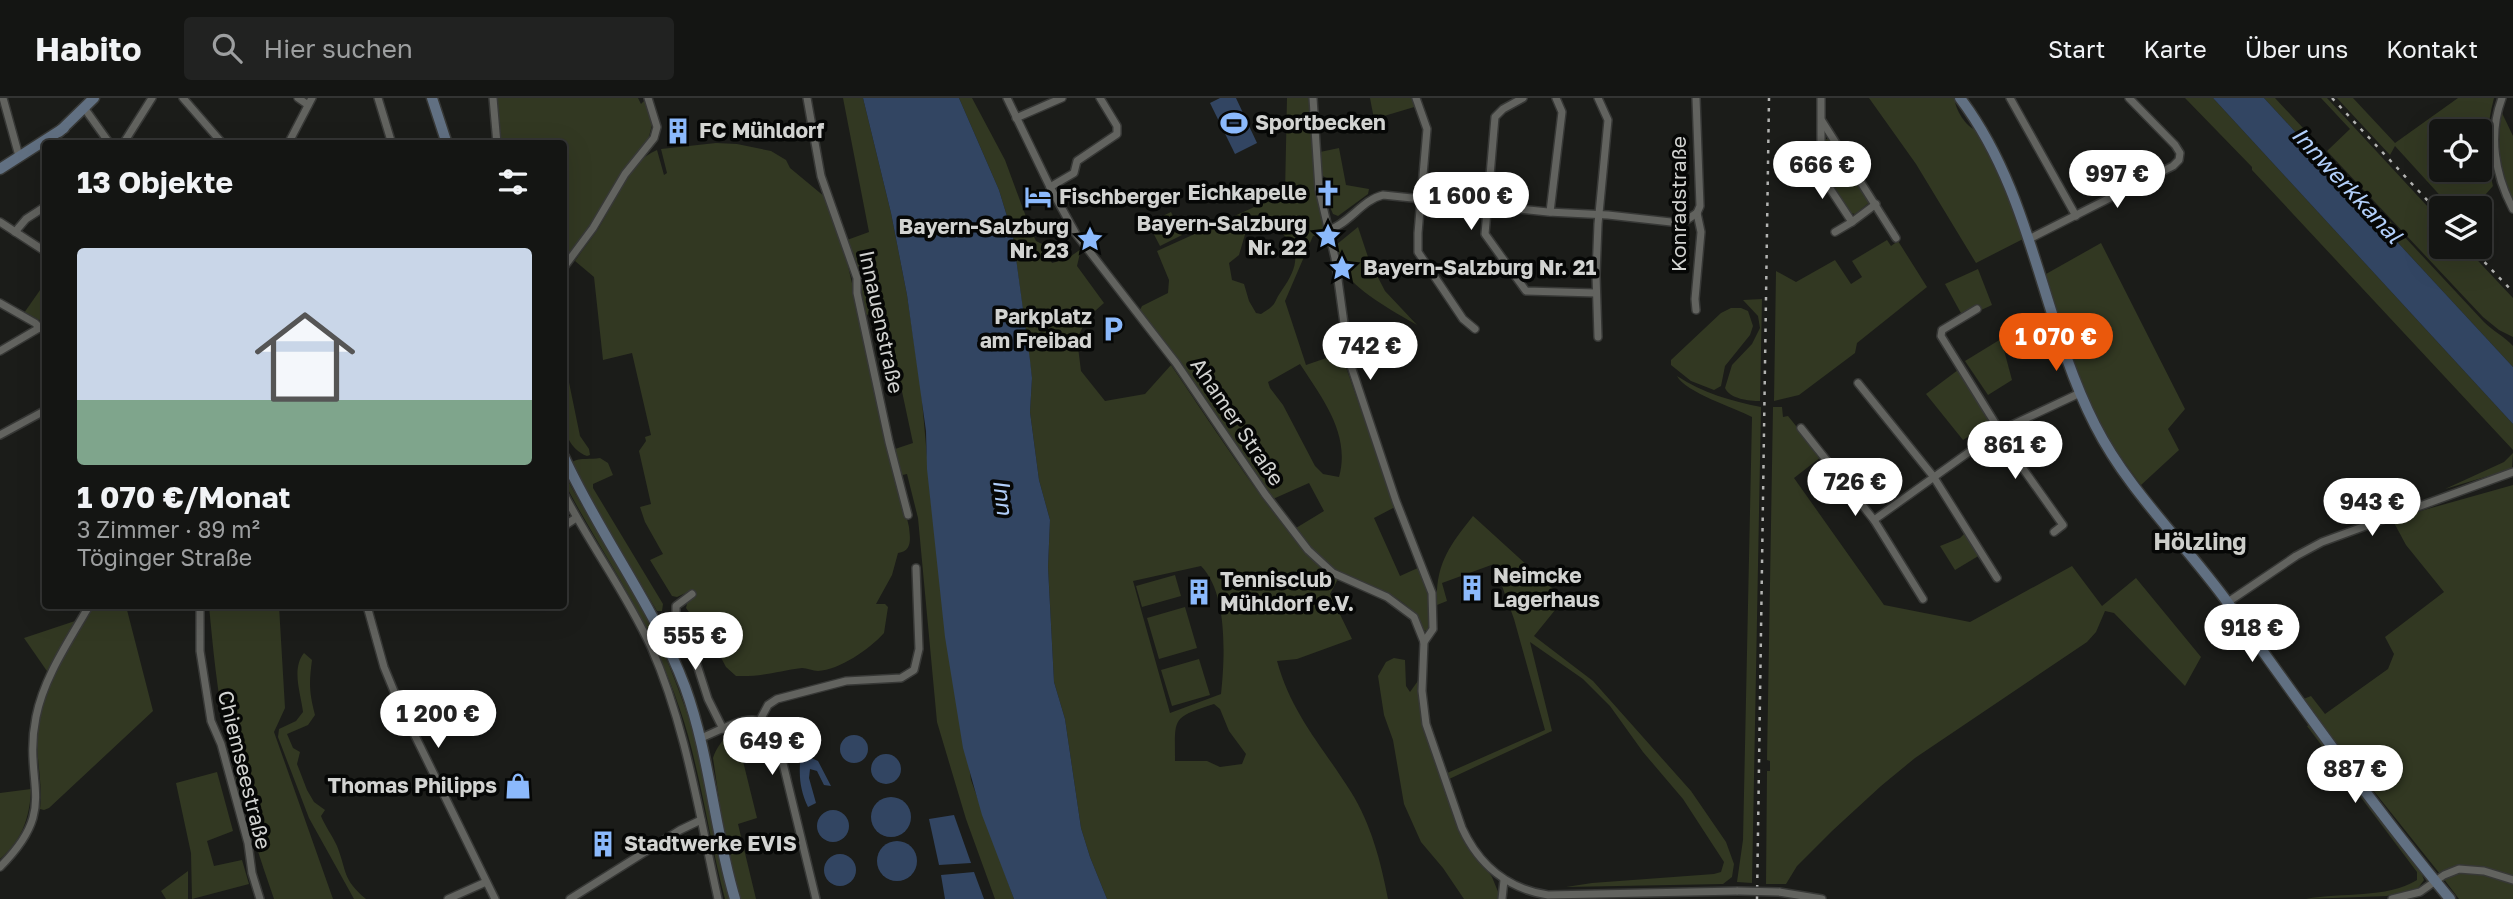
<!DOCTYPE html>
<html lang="de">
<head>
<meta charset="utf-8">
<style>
  :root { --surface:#141513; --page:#212221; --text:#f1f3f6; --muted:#9d9fa0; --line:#333433; --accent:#ea580c }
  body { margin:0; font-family:"Golos Text",sans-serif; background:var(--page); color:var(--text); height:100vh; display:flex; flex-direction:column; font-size:26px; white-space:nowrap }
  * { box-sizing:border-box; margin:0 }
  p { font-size:23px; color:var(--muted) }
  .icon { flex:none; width:38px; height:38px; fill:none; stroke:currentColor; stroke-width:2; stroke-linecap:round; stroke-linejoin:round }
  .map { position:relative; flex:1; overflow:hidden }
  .panel { position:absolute; left:42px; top:42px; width:525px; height:469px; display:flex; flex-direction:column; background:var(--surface); border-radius:7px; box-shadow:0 7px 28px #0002,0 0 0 2px var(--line) }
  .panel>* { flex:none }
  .controls { position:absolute; left:2429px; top:21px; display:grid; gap:14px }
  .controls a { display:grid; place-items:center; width:63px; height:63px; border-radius:7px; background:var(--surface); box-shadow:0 7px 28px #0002,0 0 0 2px var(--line); font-size:35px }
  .price { position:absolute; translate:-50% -60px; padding:0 16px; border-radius:24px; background:#fff; color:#222; font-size:23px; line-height:46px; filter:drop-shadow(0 2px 4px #0008) }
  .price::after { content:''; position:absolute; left:50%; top:42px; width:21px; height:16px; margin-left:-10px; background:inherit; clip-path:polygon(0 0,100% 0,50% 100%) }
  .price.on { background:var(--accent); color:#fff }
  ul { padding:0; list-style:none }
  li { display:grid; align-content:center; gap:14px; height:371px; padding:0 35px }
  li+li { border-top:2px solid var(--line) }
  li span { display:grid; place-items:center; height:217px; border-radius:7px; color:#555 }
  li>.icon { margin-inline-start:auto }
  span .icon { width:126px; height:126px; fill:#fffc; stroke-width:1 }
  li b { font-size:30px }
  h2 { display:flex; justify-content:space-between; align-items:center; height:84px; padding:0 35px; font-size:30px }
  header { display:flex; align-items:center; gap:42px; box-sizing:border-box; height:98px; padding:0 35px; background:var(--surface); border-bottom:2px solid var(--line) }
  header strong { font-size:33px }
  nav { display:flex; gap:38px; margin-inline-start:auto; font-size:24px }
  .search { width:490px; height:63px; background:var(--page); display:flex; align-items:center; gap:18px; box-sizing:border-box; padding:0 24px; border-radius:7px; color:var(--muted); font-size:26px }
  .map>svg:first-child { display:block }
  .green { fill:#323822; fill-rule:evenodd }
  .water { fill:#324562 }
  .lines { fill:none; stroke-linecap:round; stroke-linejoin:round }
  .street-casing { stroke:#373836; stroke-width:10 }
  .secondary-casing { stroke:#373836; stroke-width:13 }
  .street { stroke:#62635f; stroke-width:7 }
  .secondary { stroke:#617082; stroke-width:10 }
  .rail { stroke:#b3b4b2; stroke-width:2.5; stroke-dasharray:3.5 7; stroke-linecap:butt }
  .street-bridge-casing { stroke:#373836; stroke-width:10; stroke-linecap:butt }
  .street-bridge { stroke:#62635f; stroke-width:7 }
  .labels { text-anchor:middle; stroke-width:7; stroke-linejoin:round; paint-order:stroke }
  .poi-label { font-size:21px; font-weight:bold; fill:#d2d3d1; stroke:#060706; text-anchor:start }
  .street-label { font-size:21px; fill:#d2d3d1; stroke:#060706 }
  .water-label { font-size:23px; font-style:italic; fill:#b2cffa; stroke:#060706 }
  .neighbourhood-label { font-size:23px; font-weight:bold; fill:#cccdc9; stroke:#060706 }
</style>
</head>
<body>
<header>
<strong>Habito</strong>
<div class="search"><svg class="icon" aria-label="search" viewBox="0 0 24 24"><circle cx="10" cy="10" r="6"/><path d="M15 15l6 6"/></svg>Hier suchen</div>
<nav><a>Start</a><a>Karte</a><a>Über uns</a><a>Kontakt</a></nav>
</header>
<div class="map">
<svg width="2513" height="801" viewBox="0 0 2513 801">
  <rect width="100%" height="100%" fill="#1b1c19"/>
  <!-- green -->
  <g class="green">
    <polygon points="496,0 638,0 641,6 645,2 652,27 647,46 624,71 598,116 564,163 564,46 500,45"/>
    <polygon points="843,0 863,0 891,115 907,197 921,291 931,404 971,682 1014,801 995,801 966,721 937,624 918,420 907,376 898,378 892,352 913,345 885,214 865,217 859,191 865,184 863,176 855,166 847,142 869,134"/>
    <path d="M959,0H972L1005,62L1032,135L1036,143L1042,146L1052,165L1067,161L1081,151L1077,168L1104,205L1087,220L1077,241L1081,273L1105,303L1145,296L1171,267C1197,304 1304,472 1338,481L1330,496L1352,541L1297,561L1277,563C1292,617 1323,649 1351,694C1371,726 1381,764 1388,801H1107L1090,759L1081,730L1065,621L1054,584L1048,469L1050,422L1039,382L1030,314L1032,280L1013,138L999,92ZM1201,468C1228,495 1225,559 1221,596L1170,615L1133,483ZM1214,606L1220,611L1229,633L1246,656L1242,666L1220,669L1207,663H1175C1175,619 1171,620 1214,606Z"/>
    <path d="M1287,0H1310L1315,84L1327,136L1313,138L1285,203L1306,267L1341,255L1395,409L1374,420L1400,478L1420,469C1428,492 1436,511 1428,534L1424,532C1409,492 1364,491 1332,470C1317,460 1306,444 1296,430L1324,413L1309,385L1273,401L1140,212L1142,208L1168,195L1169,182L1157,153L1285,95ZM1273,128C1301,148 1301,165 1282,192C1272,206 1279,205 1261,216L1256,215L1249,203L1244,186L1232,182L1229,165L1239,157L1246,133ZM1300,266C1322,300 1351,336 1339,379L1323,376L1315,368L1283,307L1270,290L1268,284Z"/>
    <polygon points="1370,0 1419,0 1421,7 1374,21"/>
    <path d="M1869,0H1955C1954,10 1966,29 1976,32L1998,72L2023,141L1976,165L1916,66Z"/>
    <polygon points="2185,0 2213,0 2513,326 2513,352 2252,72 2252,69"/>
    <path d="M2264,0H2275L2484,224C2493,233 2505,239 2513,248V269Z"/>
    <polygon points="2321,0 2327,0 2441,123 2441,149 2465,149 2513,200 2513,239 2499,232 2483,219 2327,53 2350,31"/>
    <path d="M2337,0H2353L2395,45L2458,0H2494C2486,30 2485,58 2493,88L2478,105L2446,104L2395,48L2390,57ZM2441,33H2480V72H2441Z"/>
    <path d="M2502,15L2513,38V104C2500,74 2496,48 2502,15Z"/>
    <polygon points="1826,41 1830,41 1870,104 1855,116 1850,115 1826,74"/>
    <path d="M716,45L737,46L771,53L786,62L790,70L825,99L844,151L909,429C910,440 913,453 898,455L892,477L876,506H885L888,509L884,535C870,551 839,572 818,573C813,573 807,570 802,570C778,573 763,579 736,578L726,569L718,554L686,510L690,493L677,499L672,498L650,462L663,456L645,424L640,409L651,406L639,353L646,343L645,339L651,337L632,255L603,262L594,179L575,163C582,152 591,142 598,131C615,105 626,65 657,52L664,77L667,75L661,51Z"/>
    <polygon points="1339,50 1346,87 1369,91 1368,96 1338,118 1333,116 1328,104 1333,101 1333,92 1327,87 1332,83 1321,77 1320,54"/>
    <polygon points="1171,114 1182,137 1160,148 1148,125"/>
    <path d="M1358,129L1369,162L1385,193L1417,227C1393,213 1355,193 1341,169C1338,162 1337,154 1336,147Z"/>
    <polygon points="1887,142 1891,148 1898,143 1927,189 1857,245 1855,255 1799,297 1774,303 1776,173 1796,184 1835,162 1851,186 1862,179 1852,163"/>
    <path d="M2101,145L2185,311L2168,331L2179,352L2141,387C2128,369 2115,352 2104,333C2076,284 2062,229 2046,176Z"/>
    <polygon points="1978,171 1992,207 1979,213 1962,217 1945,186"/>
    <polygon points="45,185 45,221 39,222 24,215"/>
    <path d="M1762,201L1760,303C1749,303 1730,301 1725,290L1732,267L1752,246L1760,230L1758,218L1743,202Z"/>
    <polygon points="1731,210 1741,210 1748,213 1753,228 1750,237 1725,268 1721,288 1714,292 1691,283 1671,267 1671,262 1721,215"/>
    <polygon points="2001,241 2012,282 1988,297 1965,263"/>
    <path d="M564,260L580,338L589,351L590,357L587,358C553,345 563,290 564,260Z"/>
    <polygon points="1958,272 1991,324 1963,342 1926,296"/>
    <path d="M1677,278C1703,295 1731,303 1761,309L1752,785L1737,784L1743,742L1752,319C1735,310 1685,294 1677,278Z"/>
    <polygon points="1773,309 1782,309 1783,319 1788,318 1821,359 1794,380 1884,507 1970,524 2072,468 2102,508 2136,480 2201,559 2185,588 2114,515 2105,513 2096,534 2087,544 1915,660 1881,688 1832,733 1797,768 1786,786 1766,786 1767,673 1770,673 1770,663 1767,662"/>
    <polygon points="2513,355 2512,371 2445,391 2504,364"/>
    <path d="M600,360L608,365L613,377L593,386V390L663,506L662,513H657L602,421L572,364C580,359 591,362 600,360Z"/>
    <path d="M564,375C594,434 635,487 661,548C674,579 687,612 696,644C709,696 715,749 730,801H725C713,756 706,710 695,665C687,628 674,592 659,558C633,496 594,442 564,384Z"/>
    <polygon points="2513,387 2513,780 2469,768 2440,776 2301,602 2311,598 2325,616 2388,571 2394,556 2385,539 2444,494 2406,447 2392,421"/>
    <path d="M1473,418L1564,501L1534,538L1593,583L1691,693L1726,744L1734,766L1732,779L1723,786L1566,789L1592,785L1714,776L1721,774L1724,764L1683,701L1643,654L1610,608L1583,581L1530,544L1552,633L1447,682L1445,676L1545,632L1514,521L1494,466L1442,485L1447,503L1437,507C1435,467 1449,448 1473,418Z"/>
    <polygon points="1966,434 1980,457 1955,472 1940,448 1960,440"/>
    <polygon points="1175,477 1181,498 1142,509 1136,488"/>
    <path d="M94,508H126L153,613L49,710L44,712L40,711C43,686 36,660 37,635C39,589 72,546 94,508Z"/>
    <path d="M209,508H279L285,610L274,634L333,801H274C255,747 238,692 226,636C217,594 213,550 209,508Z"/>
    <polygon points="1185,509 1197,550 1159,561 1147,520"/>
    <polygon points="78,522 49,576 24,540"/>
    <path d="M304,555L312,562C309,585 309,594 315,617L308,627L287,636L293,650L300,654L297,666L307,692L314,704L325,712L321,718C325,728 332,737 337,748C347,773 342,781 366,801H354L309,720L278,639L279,631L296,623L303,614C301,596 291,571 304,555Z"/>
    <polygon points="1394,560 1405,562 1406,588 1410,594 1420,580 1419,594 1422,621 1468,746 1492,779 1501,801 1464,801 1443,770 1421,744 1404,706 1393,642 1384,617 1378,578 1386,564"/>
    <polygon points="1199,561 1210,597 1172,608 1161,572"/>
    <path d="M753,625L760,626L769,635L747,639L741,643L743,653L741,655L757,720L738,726L756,801H740L725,742L713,660C719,642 734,629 753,625Z"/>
    <path d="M2309,627L2421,773L2424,782L2418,790L2387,798L2306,801C2342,794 2386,801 2417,782V774L2307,628Z"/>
    <polygon points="217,674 233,733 207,743 214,768 242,762 249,786 192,801 191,755 176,685"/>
    <path d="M31,691C30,719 22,742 0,761V695Z"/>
    <polygon points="2471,772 2513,784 2513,801 2459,801 2443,780 2452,775"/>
    <polygon points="188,773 188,801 166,801 161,793"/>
  </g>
  <!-- water -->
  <g class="water">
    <polygon points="863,0 959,0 999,92 1013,138 1030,262 1032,280 1030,314 1039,382 1050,422 1048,469 1054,584 1065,621 1081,730 1090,759 1107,801 1014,801 982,717 963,650 945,539 927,371 926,333 907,197 891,115"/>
    <polygon points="1220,0 1236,0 1257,45 1235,56 1210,5"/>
    <polygon points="2213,0 2264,0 2513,269 2513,326"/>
    <circle cx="854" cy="651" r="14"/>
    <circle cx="886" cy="671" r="15"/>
    <path d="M809,659L818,663L831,688L824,687L817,673L810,671L809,680L816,705L808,709C801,694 799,682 800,665Z"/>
    <circle cx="891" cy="719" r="20"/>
    <circle cx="833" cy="728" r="16"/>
    <polygon points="954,717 971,765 939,767 929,721"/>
    <circle cx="897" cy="763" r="20"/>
    <circle cx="840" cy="772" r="16"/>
    <polygon points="974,774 984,801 945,801 941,777"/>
  </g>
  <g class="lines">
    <!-- street casing -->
    <g class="street-casing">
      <g id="street">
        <polyline points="3,0 19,58"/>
        <polyline points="183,0 223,46"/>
        <polyline points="298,0 308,7"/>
        <polyline points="378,0 392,46"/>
        <polyline points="493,0 497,46"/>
        <polyline points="807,0 821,78 857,180 857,195 889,344 908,417"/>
        <path d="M1007,0L1050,89L1076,136L1176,265L1265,396L1308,452L1333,475L1387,499L1414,519L1424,544L1422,593L1426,626L1462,730C1479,767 1508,791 1548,797L1738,793"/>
        <polyline points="1313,0 1319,91 1335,160 1349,262 1396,403 1432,495 1433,531 1424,544"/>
        <polyline points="1416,0 1427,31 1418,135 1418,154 1463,221 1475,231"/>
        <polyline points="1523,0 1503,11 1495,19 1485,136 1526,193 1596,195"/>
        <polyline points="1696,0 1700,108 1697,115 1701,134 1695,201 1696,212"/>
        <polyline points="1821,0 1821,70 1823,80 1852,124 1876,106"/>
        <polyline points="2010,0 2076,118"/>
        <path d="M2502,0C2488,37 2495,77 2513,111"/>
        <polyline points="85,11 110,46"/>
        <polyline points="1016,20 1062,0"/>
        <polyline points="1822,23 1896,140"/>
        <polyline points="123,46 152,0"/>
        <polyline points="288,46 312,0"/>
        <polyline points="1050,89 1074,75 1077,63 1117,36 1117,28 1100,0"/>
        <polyline points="1550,114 1562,14 1556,0"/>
        <polyline points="0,124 46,154"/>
        <path d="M1329,132C1350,125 1362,102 1383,97L1548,114L1608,117L1671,124L1688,121L1697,115"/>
        <polyline points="15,134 26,121 46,108"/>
        <polyline points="1835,134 1852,124"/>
        <polyline points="2029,141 2173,68 2179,62 2180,55 2175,47 2129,0"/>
        <polyline points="564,169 593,130 625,76 654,40 657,29 648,0"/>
        <polyline points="0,205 35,225 40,230"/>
        <polyline points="1977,211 1942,232 1941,238 2000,333"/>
        <polyline points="1598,239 1596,177 1598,126 1608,22 1598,0"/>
        <polyline points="0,253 46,226"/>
        <polyline points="1858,285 1933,378 1997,480"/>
        <polyline points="1801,330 1874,422 1923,501"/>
        <polyline points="1997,334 2063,427 2054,434"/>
        <polyline points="0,337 46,312"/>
        <path d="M564,396C591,448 626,495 651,549C686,629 699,716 718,801"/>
        <polyline points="1874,422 1997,334 2080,295"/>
        <polyline points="564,428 576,420"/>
        <polyline points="692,496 676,508 676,516 689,542 708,601 723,631"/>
        <polyline points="2228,504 2296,458 2322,444 2513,374"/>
        <polyline points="200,508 200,553 211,623 221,646 248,745 252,775 260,801"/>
        <polyline points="367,508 384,569 398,603 495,801"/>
        <polyline points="760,622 768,607 777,601 846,583 901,580 914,572 919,551 916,470"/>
        <path d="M701,640C733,627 765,603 779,649L816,801"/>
        <path d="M0,769C61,708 22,688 36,619C44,579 69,543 89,508"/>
        <polyline points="1779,794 1822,801"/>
        <polyline points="448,801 486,784"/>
        <polyline points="570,801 680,732 701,722"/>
        <polyline points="1502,801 1504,782"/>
        <polyline points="2392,801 2420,794 2444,777 2459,771 2484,773 2513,782"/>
      </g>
    </g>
    <!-- secondary casing -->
    <g class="secondary-casing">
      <g id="secondary">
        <polyline points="432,0 447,46"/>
        <path d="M1960,0C2033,96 2041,221 2095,327C2129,394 2184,444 2228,505C2300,605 2371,706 2450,801"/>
        <polyline points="59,34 94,0"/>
        <polyline points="0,71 64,30"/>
        <path d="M564,359C600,438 654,507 685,589C710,658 714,731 735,801"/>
      </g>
    </g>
    <!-- street -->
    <use href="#street" class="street"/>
    <!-- secondary -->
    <use href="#secondary" class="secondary"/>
    <!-- rail -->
    <g class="rail">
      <polyline points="2332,0 2441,117"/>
      <polyline points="2470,149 2513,194"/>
      <polyline points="1757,801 1769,0"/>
    </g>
    <!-- street-bridge casing -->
    <g class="street-bridge-casing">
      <polyline id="street-bridge" points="1738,793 1779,794"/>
    </g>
    <!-- street-bridge -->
    <use href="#street-bridge" class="street-bridge"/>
  </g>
  <!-- icons -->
  <defs>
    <g id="stadium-bare" transform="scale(2.1)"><path d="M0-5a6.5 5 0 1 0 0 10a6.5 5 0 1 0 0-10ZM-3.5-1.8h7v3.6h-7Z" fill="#8bb9fc" stroke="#060706" stroke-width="2.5" paint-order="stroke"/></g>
    <g id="building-bare" transform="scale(2.1)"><path d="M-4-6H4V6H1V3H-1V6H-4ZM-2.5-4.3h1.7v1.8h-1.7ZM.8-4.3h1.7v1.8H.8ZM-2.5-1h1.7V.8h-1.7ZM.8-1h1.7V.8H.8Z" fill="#8bb9fc" stroke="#060706" stroke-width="2.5" paint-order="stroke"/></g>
    <g id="church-bare" transform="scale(2.1)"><path d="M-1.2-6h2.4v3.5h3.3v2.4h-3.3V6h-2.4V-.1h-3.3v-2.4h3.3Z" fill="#8bb9fc" stroke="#060706" stroke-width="2.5" paint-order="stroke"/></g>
    <g id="hotel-bare" transform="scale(2.1)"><path d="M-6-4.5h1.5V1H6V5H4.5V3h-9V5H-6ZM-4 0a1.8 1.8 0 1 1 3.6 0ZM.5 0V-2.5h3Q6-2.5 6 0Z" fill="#8bb9fc" stroke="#060706" stroke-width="2.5" paint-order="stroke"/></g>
    <g id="sight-bare" transform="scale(2.1)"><path d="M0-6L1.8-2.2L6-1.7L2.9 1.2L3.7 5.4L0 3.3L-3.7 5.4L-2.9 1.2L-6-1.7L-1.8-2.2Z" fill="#8bb9fc" stroke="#060706" stroke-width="2.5" paint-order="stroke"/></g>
    <g id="parking-bare" transform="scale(2.1)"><path d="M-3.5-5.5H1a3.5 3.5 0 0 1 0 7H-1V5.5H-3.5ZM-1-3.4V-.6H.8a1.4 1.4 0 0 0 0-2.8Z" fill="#8bb9fc" stroke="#060706" stroke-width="2.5" paint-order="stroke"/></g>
    <g id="shop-bare" transform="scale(2.1)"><path d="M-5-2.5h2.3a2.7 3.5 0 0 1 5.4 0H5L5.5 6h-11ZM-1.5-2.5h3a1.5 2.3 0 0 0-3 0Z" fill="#8bb9fc" stroke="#060706" stroke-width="2.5" paint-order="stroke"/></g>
  </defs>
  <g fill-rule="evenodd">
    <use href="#stadium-bare" x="1234" y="25"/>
    <use href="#building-bare" x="678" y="33"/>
    <use href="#church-bare" x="1328" y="95"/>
    <use href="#hotel-bare" x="1038" y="99"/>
    <use href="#sight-bare" x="1328" y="138"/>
    <use href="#sight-bare" x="1090" y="141"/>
    <use href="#sight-bare" x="1342" y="170"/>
    <use href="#parking-bare" x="1113" y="231"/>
    <use href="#building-bare" x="1472" y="490"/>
    <use href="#building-bare" x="1199" y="494"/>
    <use href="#shop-bare" x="518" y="688"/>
    <use href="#building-bare" x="603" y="746"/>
  </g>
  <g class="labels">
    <!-- poi labels -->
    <g class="poi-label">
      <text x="1255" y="32">Sportbecken</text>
      <text x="699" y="40">FC Mühldorf</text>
      <text x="1307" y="102" text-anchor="end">Eichkapelle</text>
      <text x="1059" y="106">Fischberger</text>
      <text x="1307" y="133" text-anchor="end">Bayern-Salzburg<tspan x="1307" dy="24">Nr. 22</tspan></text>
      <text x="1069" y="136" text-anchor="end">Bayern-Salzburg<tspan x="1069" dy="24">Nr. 23</tspan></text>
      <text x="1363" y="177">Bayern-Salzburg Nr. 21</text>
      <text x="1092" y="226" text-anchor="end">Parkplatz<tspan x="1092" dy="24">am Freibad</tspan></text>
      <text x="1493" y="485">Neimcke<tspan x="1493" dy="24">Lagerhaus</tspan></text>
      <text x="1220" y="489">Tennisclub<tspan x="1220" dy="24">Mühldorf e.V.</tspan></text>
      <text x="497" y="695" text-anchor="end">Thomas Philipps</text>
      <text x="624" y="753">Stadtwerke EVIS</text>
    </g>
    <!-- street labels -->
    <g class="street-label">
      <text transform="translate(1679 106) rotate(-90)" y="7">Konradstraße</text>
      <text transform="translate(881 224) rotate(78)" y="7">Innauenstraße</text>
      <text transform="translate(1237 324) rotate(56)" y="7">Ahamer Straße</text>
      <text transform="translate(244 672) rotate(76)" y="7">Chiemseestraße</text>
    </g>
    <!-- water labels -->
    <g class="water-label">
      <text transform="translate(2347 87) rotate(47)" y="8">Innwerkkanal</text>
      <text transform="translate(1003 399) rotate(83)" y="8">Inn</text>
    </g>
    <!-- neighbourhood labels -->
    <g class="neighbourhood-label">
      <text x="2200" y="452">Hölzling</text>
    </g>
  </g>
</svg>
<div class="controls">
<a><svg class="icon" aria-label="locate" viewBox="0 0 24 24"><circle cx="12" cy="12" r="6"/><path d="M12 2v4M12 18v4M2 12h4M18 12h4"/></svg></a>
<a><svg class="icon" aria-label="layers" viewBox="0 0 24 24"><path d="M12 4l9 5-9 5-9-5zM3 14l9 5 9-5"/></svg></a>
</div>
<b class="price" style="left:1822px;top:103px">666 €</b>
<b class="price" style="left:2117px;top:112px">997 €</b>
<b class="price" style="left:1471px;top:134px">1 600 €</b>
<b class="price on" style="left:2056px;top:275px">1 070 €</b>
<b class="price" style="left:1370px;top:284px">742 €</b>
<b class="price" style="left:2015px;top:383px">861 €</b>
<b class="price" style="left:1855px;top:420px">726 €</b>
<b class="price" style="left:2372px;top:440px">943 €</b>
<b class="price" style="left:2252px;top:566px">918 €</b>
<b class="price" style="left:695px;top:574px">555 €</b>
<b class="price" style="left:438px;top:652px">1 200 €</b>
<b class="price" style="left:772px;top:679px">649 €</b>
<b class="price" style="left:2355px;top:707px">887 €</b>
<section class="panel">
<h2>13 Objekte<svg class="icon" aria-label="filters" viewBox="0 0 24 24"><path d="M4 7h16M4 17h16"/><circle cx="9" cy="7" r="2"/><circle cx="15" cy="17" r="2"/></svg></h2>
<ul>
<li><span style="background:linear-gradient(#c9d6e8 70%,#7fa58c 0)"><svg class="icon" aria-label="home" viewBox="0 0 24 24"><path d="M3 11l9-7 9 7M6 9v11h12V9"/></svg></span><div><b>1 070 €/Monat</b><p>3 Zimmer · 89 m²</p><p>Töginger Straße</p></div></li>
</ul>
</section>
</div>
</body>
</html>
